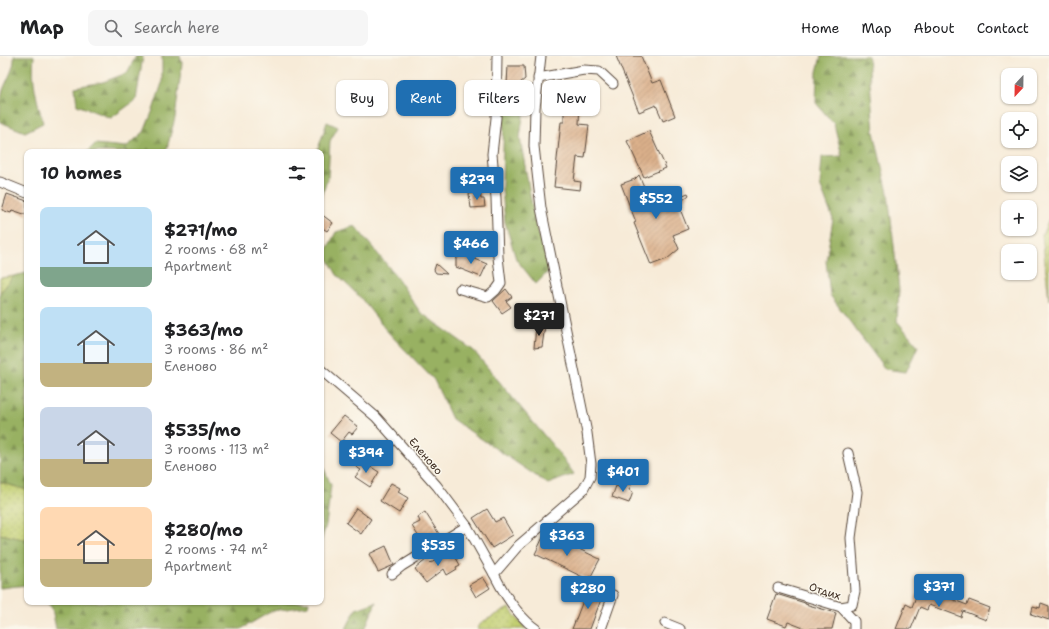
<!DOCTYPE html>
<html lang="en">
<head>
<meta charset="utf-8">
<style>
  :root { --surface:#fff; --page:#f6f6f6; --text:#202124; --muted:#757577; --line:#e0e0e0; --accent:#1f6fb2 }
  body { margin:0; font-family:"Shantell Sans",sans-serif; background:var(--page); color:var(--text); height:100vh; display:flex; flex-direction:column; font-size:15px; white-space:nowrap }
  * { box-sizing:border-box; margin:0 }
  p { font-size:13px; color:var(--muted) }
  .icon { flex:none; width:22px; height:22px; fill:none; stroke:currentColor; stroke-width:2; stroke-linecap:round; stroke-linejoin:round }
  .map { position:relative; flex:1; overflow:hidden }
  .side { position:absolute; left:24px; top:93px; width:300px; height:456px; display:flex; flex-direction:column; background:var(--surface); border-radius:8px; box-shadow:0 1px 3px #0004 }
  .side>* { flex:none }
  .guide { position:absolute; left:336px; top:24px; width:380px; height:36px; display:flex; gap:8px }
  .needle { width:26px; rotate:202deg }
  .tools { position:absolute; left:1001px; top:12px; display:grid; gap:8px }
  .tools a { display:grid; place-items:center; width:36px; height:36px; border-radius:8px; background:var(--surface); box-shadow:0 1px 3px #0004; font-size:20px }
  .price { position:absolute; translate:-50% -34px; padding:0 9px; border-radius:4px; background:var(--accent); color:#fff; font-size:13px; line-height:26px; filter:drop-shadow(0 1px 2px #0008) }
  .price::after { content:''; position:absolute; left:50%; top:24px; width:12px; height:9px; margin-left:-6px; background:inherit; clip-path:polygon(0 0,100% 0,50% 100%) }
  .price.selected { background:#222; color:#fff }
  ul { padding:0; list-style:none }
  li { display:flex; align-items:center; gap:12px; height:100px; padding:0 16px }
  li span { display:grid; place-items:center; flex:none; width:112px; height:80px; border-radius:8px; color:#555 }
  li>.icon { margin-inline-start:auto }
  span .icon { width:48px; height:48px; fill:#fffc; stroke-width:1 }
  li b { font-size:17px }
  h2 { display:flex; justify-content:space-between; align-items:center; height:48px; padding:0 16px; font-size:17px }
  .tag { padding:0 14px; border-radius:8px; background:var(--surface); box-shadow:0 1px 3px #0004; font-size:14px; line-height:36px }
  .tag.selected { background:var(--accent); color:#fff }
  header { display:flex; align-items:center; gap:24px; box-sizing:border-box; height:56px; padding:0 20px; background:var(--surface); border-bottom:1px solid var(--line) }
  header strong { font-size:19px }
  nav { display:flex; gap:22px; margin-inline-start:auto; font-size:14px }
  .search { width:280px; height:36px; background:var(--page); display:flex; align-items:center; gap:10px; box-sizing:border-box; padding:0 14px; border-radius:8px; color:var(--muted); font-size:15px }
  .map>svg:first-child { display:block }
  .grass { fill:url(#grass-dots); stroke:#7e7c47 }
  .forest { fill:url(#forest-firs); stroke:#6a6e40 }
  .building { fill:url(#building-hatch) }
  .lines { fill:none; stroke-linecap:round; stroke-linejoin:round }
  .street-casing { stroke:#57473a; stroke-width:11 }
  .street { stroke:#fff; stroke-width:9 }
  .labels { text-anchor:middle; stroke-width:3; stroke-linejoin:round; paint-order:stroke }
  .street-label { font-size:11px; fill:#3b2a1e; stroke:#fbf7ec }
</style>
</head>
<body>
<header>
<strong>Map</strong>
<div class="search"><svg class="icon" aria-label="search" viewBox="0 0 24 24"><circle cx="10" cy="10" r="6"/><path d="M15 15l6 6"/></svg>Search here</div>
<nav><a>Home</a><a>Map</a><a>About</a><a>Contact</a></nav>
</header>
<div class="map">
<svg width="1049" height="573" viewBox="0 0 1049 573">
  <defs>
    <pattern id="grass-dots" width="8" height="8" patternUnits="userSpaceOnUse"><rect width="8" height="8" fill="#c1ce70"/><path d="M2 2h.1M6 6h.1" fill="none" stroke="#a7b161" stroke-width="1.8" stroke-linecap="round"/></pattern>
    <pattern id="forest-firs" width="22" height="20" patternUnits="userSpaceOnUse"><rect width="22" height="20" fill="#98b162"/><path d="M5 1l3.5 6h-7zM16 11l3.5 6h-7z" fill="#7d9050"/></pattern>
    <pattern id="building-hatch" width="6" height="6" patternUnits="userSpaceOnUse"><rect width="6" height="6" fill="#dbb08b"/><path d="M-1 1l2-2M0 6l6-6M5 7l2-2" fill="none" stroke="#b38f71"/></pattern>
  </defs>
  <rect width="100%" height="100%" fill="#fbf7ec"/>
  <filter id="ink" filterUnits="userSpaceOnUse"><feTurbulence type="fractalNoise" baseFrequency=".025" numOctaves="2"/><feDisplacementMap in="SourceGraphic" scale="8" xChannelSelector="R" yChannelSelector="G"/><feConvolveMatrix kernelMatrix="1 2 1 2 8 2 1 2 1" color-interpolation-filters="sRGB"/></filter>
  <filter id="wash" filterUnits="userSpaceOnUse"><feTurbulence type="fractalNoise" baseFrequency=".012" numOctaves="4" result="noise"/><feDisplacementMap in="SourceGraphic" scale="16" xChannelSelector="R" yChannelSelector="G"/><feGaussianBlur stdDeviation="0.9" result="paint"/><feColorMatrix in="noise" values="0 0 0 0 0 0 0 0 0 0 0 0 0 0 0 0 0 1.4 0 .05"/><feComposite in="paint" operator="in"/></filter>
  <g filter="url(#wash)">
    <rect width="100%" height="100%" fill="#f7ebd8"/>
    <!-- grass -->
    <g class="grass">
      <polygon points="1049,163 1049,244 1042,179"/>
      <polygon points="14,220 0,237 0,222"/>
      <polygon points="0,426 27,434 27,483 22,483 0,478"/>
      <polygon points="509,552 526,573 477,573 482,566"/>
    </g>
    <!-- forest -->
    <g class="forest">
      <path d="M14,0H34C31,24 37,44 43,67L25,76L0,66C0,56 0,44 3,34C7,23 15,12 14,0Z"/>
      <polygon points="136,0 143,0 136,44 111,62 77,49 75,31 103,26 127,17"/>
      <polygon points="162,0 180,0 182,7 175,62 166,96 87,96 95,88 126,91 144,76 153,54 162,27"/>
      <polygon points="821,0 868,0 874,76 888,137 899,234 897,265 918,290 906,316 885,313 830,239 826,205 833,163 820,129 822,101 842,100 834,68 816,47 817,16"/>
      <polygon points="524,53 520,82 532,149 539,179 550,214 536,228 516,203 505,166 502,132 504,55"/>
      <polygon points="327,66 338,71 330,85 328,121 321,142 321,96 317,96"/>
      <polygon points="355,170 396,220 420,256 473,294 527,359 559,397 574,418 548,428 452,363 434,324 386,274 360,241 337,219 325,197 336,176"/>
      <polygon points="27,217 27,434 0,426 0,237 14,220"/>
      <polygon points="321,406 331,429 326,469 321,486"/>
      <polygon points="0,478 22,483 27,483 27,529 0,532"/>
      <polygon points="46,546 309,546 308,550 272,555 241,573 56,573 52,552"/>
      <polygon points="376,546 365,573 346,573 356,553"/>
    </g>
    <g id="blocks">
      <!-- building -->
      <g class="building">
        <polygon points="616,0 641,0 652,27 661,24 675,60 663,65 656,49 639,56"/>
        <polygon points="508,10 524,10 525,23 520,27 520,36 521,41 519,45 504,45 505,28 507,28"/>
        <polygon points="564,44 580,45 579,68 589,69 585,102 577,101 574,125 581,126 580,134 554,131 561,66 564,66"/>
        <polygon points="649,75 666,112 644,121 627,85"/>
        <polygon points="639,119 651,147 662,138 670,135 676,142 688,137 689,139 678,148 688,173 673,179 679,193 667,203 651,209 634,167 636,166 621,128 635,123"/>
        <polygon points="480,136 481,143 484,143 485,151 471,152 469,138"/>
        <polygon points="7,138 27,145 27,159 12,154 11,157 2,154"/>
        <polygon points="321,158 333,167 327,175 321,171"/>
        <polygon points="461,197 487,208 481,221 456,211 456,203 460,200"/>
        <polygon points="436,208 447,218 436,217 434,214"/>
        <polygon points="506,233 512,241 506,245 511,251 502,257 493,245"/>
        <polygon points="545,269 542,291 534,292 536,271"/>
        <polygon points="344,360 358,371 352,378 349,376 341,386 330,377"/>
        <polygon points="360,404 379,416 370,431 355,421 361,414 356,411"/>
        <polygon points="622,426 631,429 629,434 633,436 629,447 612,441 616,430 620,431"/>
        <polygon points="391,427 400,432 398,436 408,442 399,457 380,445"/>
        <polygon points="356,452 371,463 361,478 346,467"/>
        <polygon points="487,453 495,466 503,462 513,479 492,492 473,462"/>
        <polygon points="425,456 439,478 422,486 412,470 420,466 418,461"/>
        <polygon points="545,477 600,503 589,524 535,498"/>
        <polygon points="386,490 394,509 378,516 369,498"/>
        <polygon points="452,495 460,509 456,511 457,513 447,519 444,513 426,527 415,513 427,503 431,507"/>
        <polygon points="483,521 490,532 476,541 469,529"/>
        <polygon points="927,531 944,538 943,540 967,549 969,544 990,552 986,564 963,555 961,561 929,549 927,554 920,551 911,573 896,573 906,548 912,551 917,538 923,540"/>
        <polygon points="588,532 603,538 590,573 572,573"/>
        <polygon points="776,538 805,547 805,548 836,557 832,573 806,573 788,566 786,570 767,563"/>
        <polygon points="1041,547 1049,550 1049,564 1031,558 1033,550 1040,552"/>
      </g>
    </g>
  </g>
  <g filter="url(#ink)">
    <use href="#blocks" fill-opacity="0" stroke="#57473a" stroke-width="1"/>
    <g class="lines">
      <!-- street casing -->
      <g class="street-casing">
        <g id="street">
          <polyline points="538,22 584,14 599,15 613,28"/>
          <polyline points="0,126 27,137"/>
          <polyline points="460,233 488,241 496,234 501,227 498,201 496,142 492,98 496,62 497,0"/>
          <polyline points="321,314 376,361 437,430 467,470 494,518"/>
          <polyline points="392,518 402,510 467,470"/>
          <polyline points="778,532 841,551 854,565 854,573"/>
          <polyline points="841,551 852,549 855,535 851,482 857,436 848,397"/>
          <polyline points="665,567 680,573"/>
          <path d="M536,573C518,560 504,538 494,518L518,490L583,434L590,421L591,408L587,377L541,152L534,90L535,52L541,0"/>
          <polyline points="601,573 613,539"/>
        </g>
      </g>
      <!-- street -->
      <use href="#street" class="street"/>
    </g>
  </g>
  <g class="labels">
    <!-- street labels -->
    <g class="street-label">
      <text transform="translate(426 400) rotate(49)" y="4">Еленово</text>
      <text transform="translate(825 535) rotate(18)" y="4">Отдих</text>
    </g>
  </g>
</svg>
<div class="tools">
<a><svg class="needle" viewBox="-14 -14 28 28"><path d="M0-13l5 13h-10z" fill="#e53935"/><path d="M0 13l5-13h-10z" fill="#757577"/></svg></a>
<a><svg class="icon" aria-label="locate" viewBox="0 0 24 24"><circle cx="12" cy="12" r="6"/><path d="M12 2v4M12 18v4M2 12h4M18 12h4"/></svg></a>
<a><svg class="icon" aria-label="layers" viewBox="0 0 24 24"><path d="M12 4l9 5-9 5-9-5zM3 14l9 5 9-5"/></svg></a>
<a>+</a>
<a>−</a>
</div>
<b class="price" style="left:477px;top:145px">$279</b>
<b class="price" style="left:656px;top:164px">$552</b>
<b class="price" style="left:471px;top:209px">$466</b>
<b class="price selected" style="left:539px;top:281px">$271</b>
<b class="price" style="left:366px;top:418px">$394</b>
<b class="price" style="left:623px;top:437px">$401</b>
<b class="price" style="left:567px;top:501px">$363</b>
<b class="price" style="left:438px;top:511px">$535</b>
<b class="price" style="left:939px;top:552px">$371</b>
<b class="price" style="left:588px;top:554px">$280</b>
<div class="guide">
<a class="tag">Buy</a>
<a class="tag selected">Rent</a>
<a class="tag">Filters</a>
<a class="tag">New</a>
</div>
<section class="side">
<h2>10 homes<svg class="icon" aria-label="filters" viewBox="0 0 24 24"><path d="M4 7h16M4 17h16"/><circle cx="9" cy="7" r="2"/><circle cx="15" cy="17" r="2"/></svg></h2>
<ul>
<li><span style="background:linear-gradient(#bfe0f5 75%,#7fa58c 0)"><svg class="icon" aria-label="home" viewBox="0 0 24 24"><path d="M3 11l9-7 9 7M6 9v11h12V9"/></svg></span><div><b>$271/mo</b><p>2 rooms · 68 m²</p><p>Apartment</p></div></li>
<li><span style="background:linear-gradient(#bfe0f5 70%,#c2b280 0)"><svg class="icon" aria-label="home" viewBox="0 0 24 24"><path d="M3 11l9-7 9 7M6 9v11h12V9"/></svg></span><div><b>$363/mo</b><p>3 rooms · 86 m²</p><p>Еленово</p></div></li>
<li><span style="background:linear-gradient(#c9d6e8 65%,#c2b280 0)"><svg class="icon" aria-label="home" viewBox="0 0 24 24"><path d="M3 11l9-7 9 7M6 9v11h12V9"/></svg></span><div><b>$535/mo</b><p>3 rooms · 113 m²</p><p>Еленово</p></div></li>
<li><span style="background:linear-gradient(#ffd9b3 65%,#c2b280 0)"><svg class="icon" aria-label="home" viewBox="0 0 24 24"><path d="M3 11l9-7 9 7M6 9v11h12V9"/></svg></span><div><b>$280/mo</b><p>2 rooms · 74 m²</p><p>Apartment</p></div></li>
</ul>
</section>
</div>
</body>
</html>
